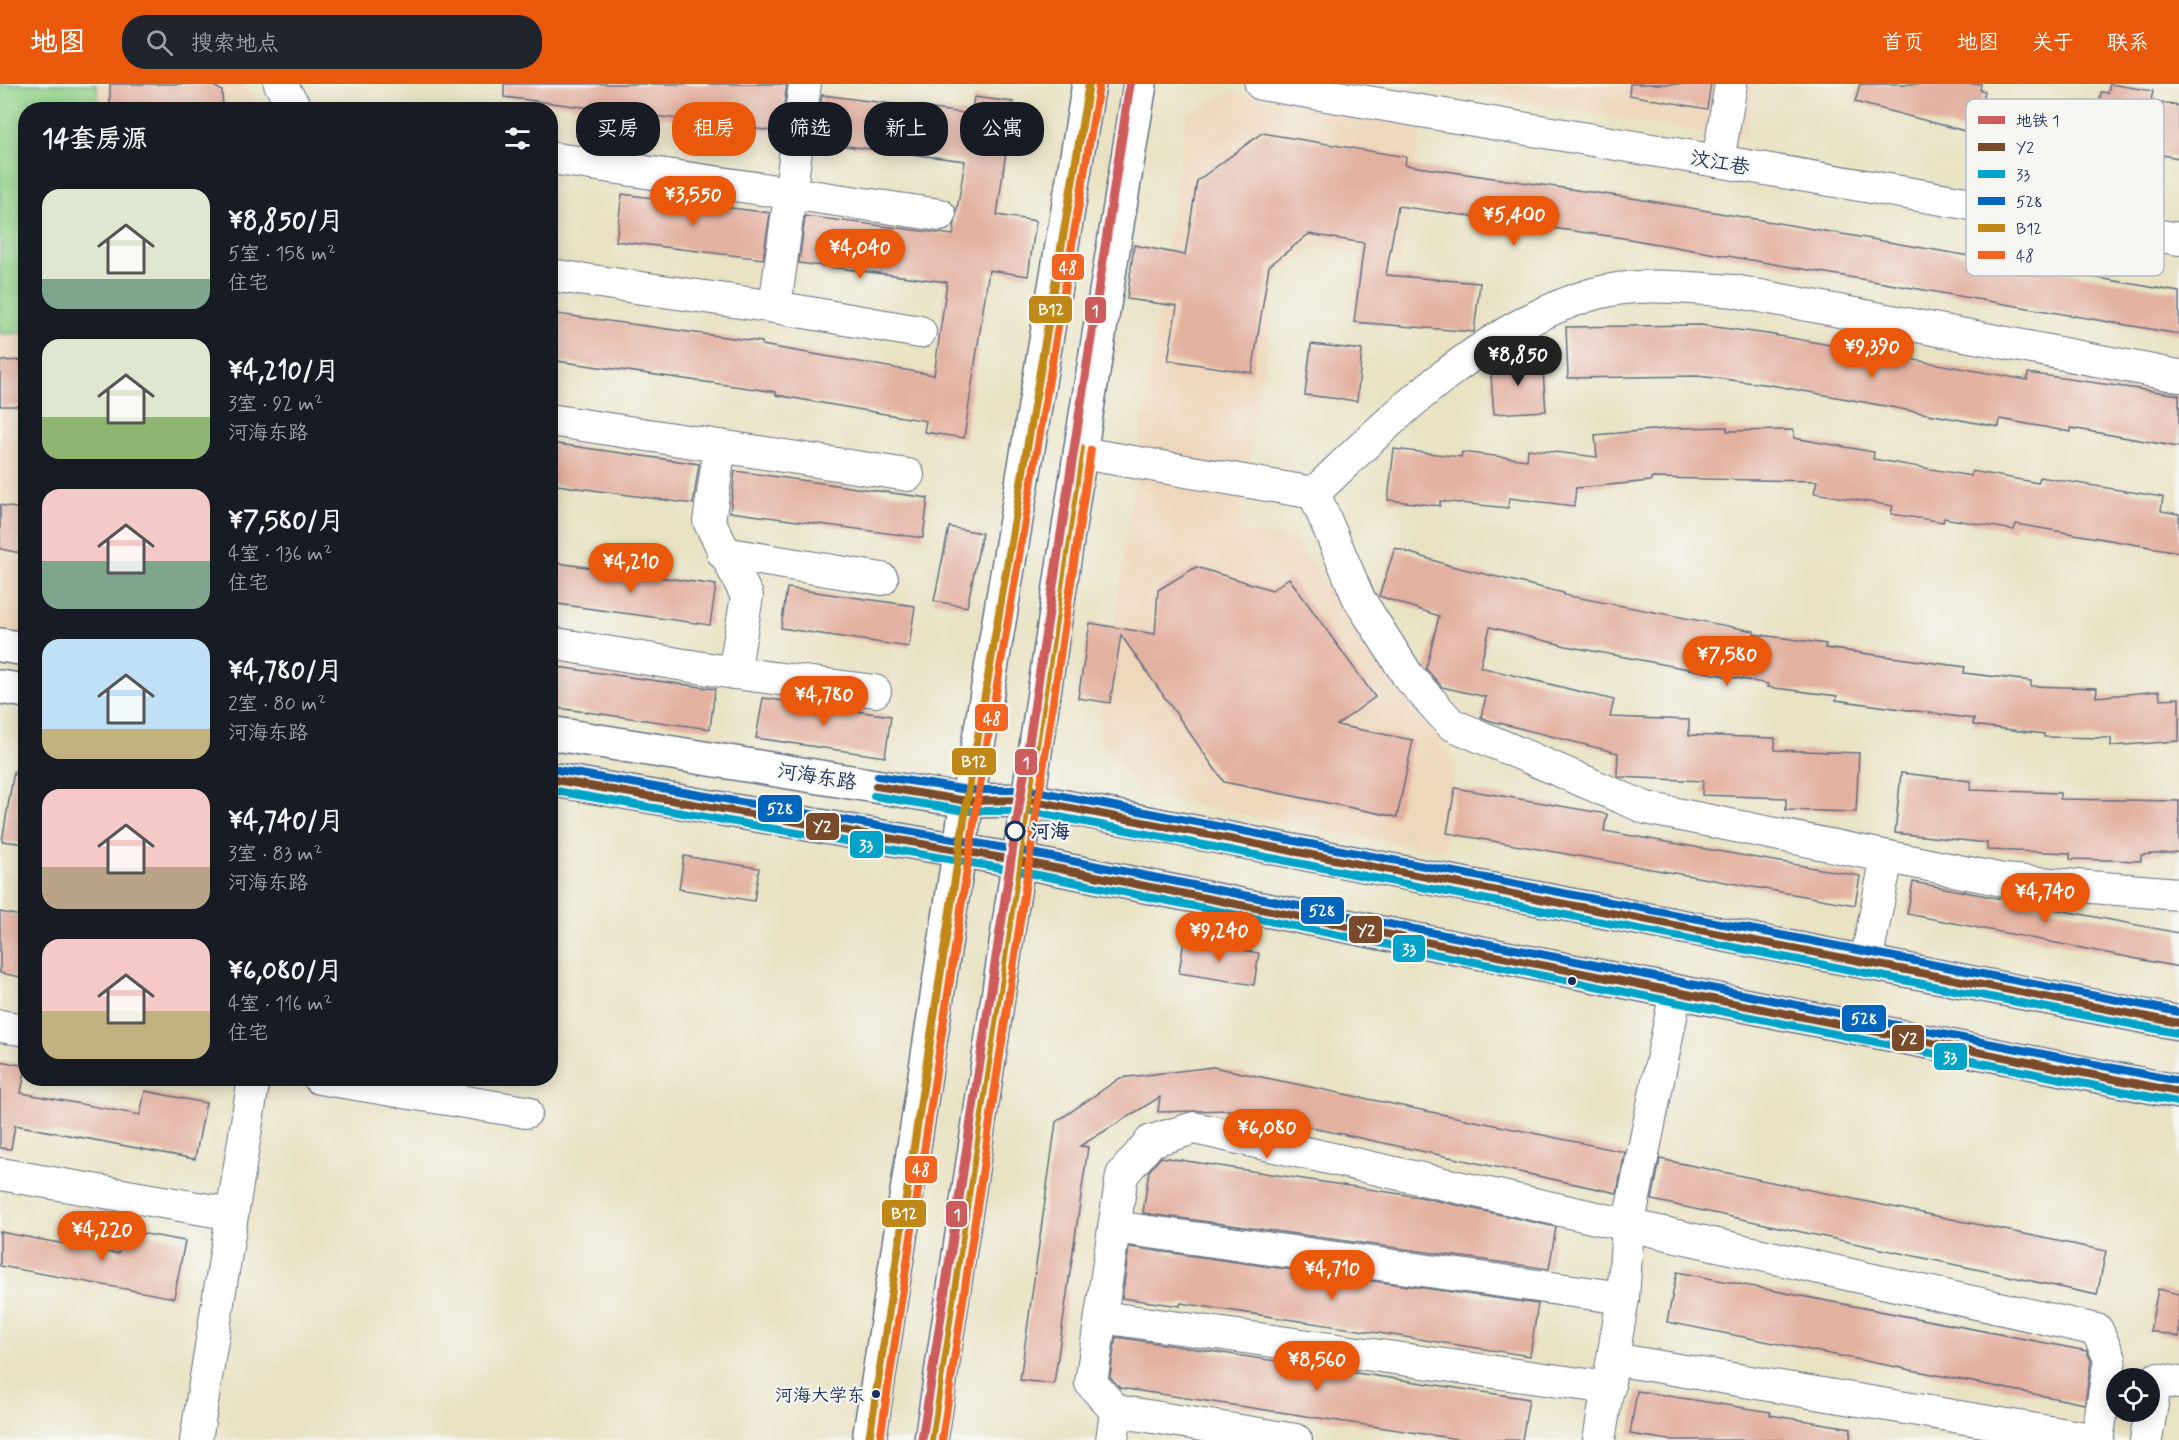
<!DOCTYPE html>
<html lang="zh">
<head>
<meta charset="utf-8">
<style>
  :root { --surface:#171b24; --page:#20242c; --text:#f1f3f6; --muted:#9ea1a6; --accent:#ea580c }
  body { margin:0; font-family:Mynerve,"LXGW WenKai TC",sans-serif; background:var(--page); color:var(--text); height:100vh; display:flex; flex-direction:column; font-size:22px; white-space:nowrap }
  * { box-sizing:border-box; margin:0 }
  p { font-size:20px; color:var(--muted) }
  .icon { flex:none; width:33px; height:33px; fill:none; stroke:currentColor; stroke-width:2; stroke-linecap:round; stroke-linejoin:round }
  .map { position:relative; flex:1; overflow:hidden }
  .sheet { position:absolute; left:18px; top:18px; width:540px; height:984px; display:flex; flex-direction:column; background:var(--surface); border-radius:24px; box-shadow:0 3px 15px #0003 }
  .sheet>* { flex:none }
  .hud { position:absolute; left:576px; top:18px; width:570px; height:54px; display:flex; gap:12px }
  .controls { position:absolute; left:2106px; top:1284px; display:grid; gap:12px }
  .controls a { display:grid; place-items:center; width:54px; height:54px; border-radius:50%; background:var(--surface); box-shadow:0 3px 15px #0003; font-size:30px }
  .price { position:absolute; translate:-50% -51px; padding:0 14px; border-radius:21px; background:var(--accent); color:#fff; font-size:20px; line-height:39px; filter:drop-shadow(0 2px 3px #0008) }
  .price::after { content:''; position:absolute; left:50%; top:36px; width:18px; height:14px; margin-left:-9px; background:inherit; clip-path:polygon(0 0,100% 0,50% 100%) }
  .price.active { background:#222; color:#fff }
  ul { padding:0; list-style:none }
  li { display:flex; align-items:center; gap:18px; height:150px; padding:0 24px }
  li span { display:grid; place-items:center; flex:none; width:168px; height:120px; border-radius:18px; color:#555 }
  li>.icon { margin-inline-start:auto }
  span .icon { width:72px; height:72px; fill:#fffc; stroke-width:1 }
  li b { font-size:26px }
  h2 { display:flex; justify-content:space-between; align-items:center; height:72px; padding:0 24px; font-size:26px }
  .chip { padding:0 21px; border-radius:24px; background:var(--surface); box-shadow:0 3px 15px #0003; font-size:21px; line-height:54px }
  .chip.active { background:var(--accent); color:#fff }
  header { display:flex; align-items:center; gap:36px; box-sizing:border-box; height:84px; padding:0 30px; background:var(--accent); color:#fff }
  header strong { font-size:28px }
  nav { display:flex; gap:33px; margin-inline-start:auto; font-size:21px }
  .search { width:420px; height:54px; background:var(--page); display:flex; align-items:center; gap:15px; box-sizing:border-box; padding:0 21px; border-radius:24px; color:var(--muted); font-size:22px }
  .map>svg:first-child { display:block }
  .built { fill:#eed7bb }
  .green { fill:#93d289; stroke:#578074; stroke-width:1.5 }
  .building { fill:#e3b1a0 }
  .lines { fill:none; stroke-linecap:round; stroke-linejoin:round }
  .minor-casing { stroke:#636e82; stroke-width:34 }
  .major-casing { stroke:#636e82; stroke-width:36 }
  .minor { stroke:#fff; stroke-width:32 }
  .major { stroke:#fff; stroke-width:33 }
  .bus-1-casing { stroke:#f6f6f2; stroke-width:12 }
  .bus-2-casing { stroke:#f6f6f2; stroke-width:12 }
  .bus-3-casing { stroke:#f6f6f2; stroke-width:12 }
  .bus-4-casing { stroke:#f6f6f2; stroke-width:12 }
  .bus-5-casing { stroke:#f6f6f2; stroke-width:12 }
  .bus-1 { stroke:#7a4b2a; stroke-width:8 }
  .bus-2 { stroke:#01a3c8; stroke-width:8 }
  .bus-3 { stroke:#0065bd; stroke-width:8 }
  .bus-4 { stroke:#c08818; stroke-width:8 }
  .bus-5 { stroke:#f26522; stroke-width:8 }
  .metro-1-casing { stroke:#f6f6f2; stroke-width:14 }
  .metro-1 { stroke:#cd5c5c; stroke-width:9 }
  .stop-dot { fill:#f6f6f2; stroke:#1b2f5e; stroke-width:3 }
  .bus-dot { fill:#1b2f5e; stroke:#f6f6f2; stroke-width:2 }
  .labels { text-anchor:middle; stroke-width:4.5; stroke-linejoin:round; paint-order:stroke }
  .bus-label { font-size:18px; fill:#1b2f5e; stroke:#f6f6f2; text-anchor:end }
  .street-label { font-size:20px; fill:#1b2f5e; stroke:#f6f6f2 }
  .stop-label { font-size:20px; font-weight:bold; fill:#1b2f5e; stroke:#f6f6f2; text-anchor:start }
  .key { fill:#f6f6f2; stroke:#b4bac6; stroke-width:1.5 }
  .key-label { font-size:16px; fill:#1b2f5e }
  .line-badge { stroke:#f6f6f2; stroke-width:2 }
  .badge-label { font-size:16px; text-anchor:middle; font-weight:bold; fill:#fff }
</style>
</head>
<body>
<header>
<strong>地图</strong>
<div class="search"><svg class="icon" aria-label="search" viewBox="0 0 24 24"><circle cx="10" cy="10" r="6"/><path d="M15 15l6 6"/></svg>搜索地点</div>
<nav><a>首页</a><a>地图</a><a>关于</a><a>联系</a></nav>
</header>
<div class="map">
<svg width="2179" height="1356" viewBox="0 0 2179 1356">
  <rect width="100%" height="100%" fill="#f6f6f2"/>
  <filter id="ink" filterUnits="userSpaceOnUse"><feTurbulence type="fractalNoise" baseFrequency=".0167" numOctaves="2"/><feDisplacementMap in="SourceGraphic" scale="12" xChannelSelector="R" yChannelSelector="G"/><feConvolveMatrix kernelMatrix="1 2 1 2 8 2 1 2 1" color-interpolation-filters="sRGB"/></filter>
  <filter id="wash" filterUnits="userSpaceOnUse"><feTurbulence type="fractalNoise" baseFrequency=".008" numOctaves="4" result="noise"/><feDisplacementMap in="SourceGraphic" scale="24" xChannelSelector="R" yChannelSelector="G"/><feGaussianBlur stdDeviation="1.35" result="paint"/><feColorMatrix in="noise" values="0 0 0 0 0 0 0 0 0 0 0 0 0 0 0 0 0 1.4 0 .05"/><feComposite in="paint" operator="in"/></filter>
  <g filter="url(#wash)">
    <rect width="100%" height="100%" fill="#e9e3c4"/>
    <!-- built -->
    <g class="built">
      <polygon points="0,0 243,0 261,25 26,26 25,551 0,545"/>
      <polygon points="1420,0 1755,0 1746,56"/>
      <polygon points="1230,9 1421,43 1400,178 1314,163 1278,190 1238,447 1294,456 1456,679 1443,768 1141,711 1098,654 1187,28"/>
    </g>
    <!-- green -->
    <polygon class="green" points="0,0 96,0 101,25 26,26 25,249 0,250"/>
    <g id="blocks">
      <!-- building -->
      <g class="building">
        <polygon points="110,0 211,0 222,7 223,26 110,26"/>
        <polygon points="504,0 778,0 787,1 780,48 504,13"/>
        <polygon points="1630,0 1711,0 1707,25 1629,11"/>
        <polygon points="1860,0 1981,0 1980,6 1985,7 1977,40 1968,38 1965,47 1855,18"/>
        <polygon points="2110,0 2153,7 2151,17 2179,22 2179,74 2163,71 2162,76 2104,67 2105,60 2093,58 2101,8 2108,9"/>
        <polygon points="822,11 971,30 974,13 1013,18 997,131 1036,137 1028,192 989,186 964,354 924,348 926,337 776,311 776,308 550,276 550,229 762,258 762,261 934,291 947,198 799,179 805,132 953,151 965,77 815,58"/>
        <polygon points="1262,49 1406,73 1405,81 1638,115 2179,208 2179,250 1623,154 1398,122 1386,191 1480,199 1474,248 1354,238 1364,159 1309,150 1269,182 1252,289 1168,276 1177,222 1127,215 1134,161 1185,171 1197,97"/>
        <polygon points="622,110 770,129 763,175 616,157"/>
        <polygon points="1700,241 1768,250 2027,296 2028,289 2179,311 2179,363 2071,344 2071,348 2000,335 1999,343 1771,301 1698,292 1568,294 1566,243"/>
        <polygon points="1311,260 1362,266 1357,317 1305,311"/>
        <polygon points="26,276 26,322 0,322 0,277"/>
        <polygon points="1542,276 1546,327 1494,330 1490,280"/>
        <polygon points="1727,343 1727,347 1794,346 1794,354 1874,368 1873,375 1971,392 1972,387 2038,399 2040,393 2163,413 2161,427 2179,430 2179,468 2016,440 2014,446 1944,434 1943,438 1891,430 1893,422 1814,409 1817,397 1651,394 1651,397 1576,404 1574,422 1509,414 1508,424 1440,417 1440,422 1388,416 1394,365 1461,373 1462,368 1527,376 1528,365 1597,373 1595,351 1675,344"/>
        <polygon points="550,359 699,380 693,420 550,400"/>
        <polygon points="735,387 928,414 923,454 730,428"/>
        <polygon points="0,421 26,426 26,470 0,465"/>
        <polygon points="949,443 982,449 967,523 934,517"/>
        <polygon points="1395,464 1451,482 1564,509 1564,511 1754,547 1754,550 1826,560 1825,564 1965,583 1964,589 2031,597 2031,602 2097,604 2096,613 2159,607 2160,615 2179,614 2179,657 2111,662 2111,654 2044,653 2044,650 1973,641 1974,635 1836,616 1837,612 1767,603 1768,600 1566,562 1490,543 1480,583 1614,616 1610,633 1689,636 1689,651 1775,654 1775,666 1859,669 1856,728 1786,726 1786,714 1702,711 1703,697 1619,693 1617,692 1618,669 1491,637 1481,633 1486,613 1442,603 1426,585 1439,532 1379,512"/>
        <polygon points="550,478 716,501 710,541 550,519"/>
        <polygon points="1196,483 1272,506 1289,494 1375,613 1337,641 1413,656 1397,733 1224,698 1121,551 1110,619 1078,614 1090,539 1155,550 1158,506"/>
        <polygon points="787,504 915,522 909,563 781,544"/>
        <polygon points="550,582 715,605 710,645 550,623"/>
        <polygon points="763,614 891,632 885,673 756,654"/>
        <polygon points="14,687 26,688 26,760 2,757"/>
        <polygon points="1901,689 1971,697 1970,706 2060,709 2060,715 2179,717 2179,768 2141,771 2141,777 2070,775 2070,769 1987,766 1987,759 1895,749"/>
        <polygon points="1455,704 1607,730 1604,747 1860,792 1855,821 1447,749"/>
        <polygon points="684,772 759,784 754,817 679,805"/>
        <polygon points="1913,798 2179,849 2179,883 1907,830"/>
        <polygon points="0,828 26,833 26,894 0,889"/>
        <polygon points="1184,856 1259,869 1254,901 1179,889"/>
        <polygon points="0,977 26,982 21,1009 140,1031 145,1007 206,1019 195,1075 15,1041 11,1065 0,1064"/>
        <polygon points="1213,983 1625,1068 1617,1109 1229,1026 1158,1028 1160,1013 1080,1062 1088,1063 1054,1300 1020,1296 1056,1038 1120,994"/>
        <polygon points="1161,1073 1420,1113 1556,1143 1549,1185 1143,1129 1149,1087"/>
        <polygon points="1660,1075 2106,1167 2097,1211 1652,1116"/>
        <polygon points="123,1146 185,1157 174,1214 0,1182 0,1148 118,1170"/>
        <polygon points="1129,1163 1538,1220 1530,1272 1181,1219 1180,1222 1122,1214"/>
        <polygon points="1677,1188 2087,1267 2091,1277 2085,1320 1667,1238"/>
        <polygon points="2158,1205 2179,1210 2179,1253 2150,1247"/>
        <polygon points="1116,1253 1529,1315 1522,1356 1464,1356 1120,1304 1110,1293"/>
        <polygon points="1637,1307 1771,1328 1770,1331 1851,1344 1850,1356 1669,1356 1630,1350"/>
      </g>
    </g>
  </g>
  <g filter="url(#ink)">
    <use href="#blocks" fill-opacity="0" stroke="#636e82" stroke-width="1.5"/>
    <g class="lines">
      <!-- minor casing -->
      <g class="minor-casing">
        <g id="minor">
          <polyline points="280,0 297,26"/>
          <polyline points="1261,0 2179,155"/>
          <polyline points="550,74 940,131"/>
          <polyline points="1718,77 1731,0"/>
          <polyline points="550,191 775,223 920,248"/>
          <polyline points="775,223 805,0"/>
          <polyline points="550,336 908,391"/>
          <polyline points="720,362 709,437 747,512 734,589"/>
          <polyline points="1081,369 1314,409"/>
          <polyline points="1314,409 1359,515 1408,592 1451,640 1646,724 2003,796 2179,810"/>
          <path d="M1314,409C1394,332 1485,242 1593,210C1638,197 1688,204 1734,207L2179,292"/>
          <polyline points="723,469 882,495"/>
          <polyline points="550,559 734,589 875,607"/>
          <polyline points="1866,878 1887,773"/>
          <polyline points="0,942 26,946"/>
          <polyline points="319,994 526,1028"/>
          <polyline points="0,1090 232,1130"/>
          <polyline points="1114,1143 1623,1214"/>
          <polyline points="1101,1233 1609,1304"/>
          <polyline points="1613,1275 2097,1356"/>
          <polyline points="1116,1327 1296,1356"/>
          <polyline points="196,1356 254,994"/>
          <polyline points="1112,1356 1116,1327 1091,1299 1122,1091 1151,1057 1194,1044 2097,1246 2110,1275 2097,1356"/>
          <polyline points="1599,1356 1623,1214 1628,1143 1676,908"/>
          <polyline points="2146,1356 2156,1295 2179,1299"/>
        </g>
      </g>
      <!-- major casing -->
      <g class="major-casing">
        <g id="major">
          <polyline points="0,561 26,565"/>
          <polyline points="0,603 26,607"/>
          <polyline points="550,649 967,717 1029,716 2179,939"/>
          <polyline points="550,695 1020,777 2179,1008"/>
          <polyline points="869,1356 967,717 981,645 1089,0"/>
          <polyline points="931,1356 1086,331 1140,0"/>
        </g>
      </g>
      <!-- minor -->
      <use href="#minor" class="minor"/>
      <!-- major -->
      <use href="#major" class="major"/>
      <!-- bus-1 casing -->
      <g class="bus-1-casing">
        <g id="bus-1">
          <polyline points="550,695 1020,777 2179,1008"/>
          <polyline points="876,702 967,717 1029,716 2179,939"/>
        </g>
      </g>
      <!-- bus-2 casing -->
      <g class="bus-2-casing">
        <g id="bus-2">
          <polyline points="550,706 1018,787 2177,1018"/>
          <polyline points="874,712 966,727 1028,727 2177,949"/>
        </g>
      </g>
      <!-- bus-3 casing -->
      <g class="bus-3-casing">
        <g id="bus-3">
          <polyline points="552,685 1022,767 2179,997"/>
          <polyline points="878,692 968,706 1031,706 2179,928"/>
        </g>
      </g>
      <!-- bus-4 casing -->
      <g class="bus-4-casing">
        <g id="bus-4">
          <polyline points="869,1356 967,717 1089,0"/>
          <polyline points="931,1356 1081,364"/>
        </g>
      </g>
      <!-- bus-5 casing -->
      <g class="bus-5-casing">
        <g id="bus-5">
          <polyline points="880,1356 977,719 1099,2"/>
          <polyline points="942,1356 1091,366"/>
        </g>
      </g>
      <!-- bus-1 -->
      <use href="#bus-1" class="bus-1"/>
      <!-- bus-2 -->
      <use href="#bus-2" class="bus-2"/>
      <!-- bus-3 -->
      <use href="#bus-3" class="bus-3"/>
      <!-- bus-4 -->
      <use href="#bus-4" class="bus-4"/>
      <!-- bus-5 -->
      <use href="#bus-5" class="bus-5"/>
      <!-- metro-1 casing -->
      <g class="metro-1-casing">
        <polyline id="metro-1" points="922,1356 1130,0"/>
      </g>
      <!-- metro-1 -->
      <use href="#metro-1" class="metro-1"/>
    </g>
  </g>
  <!-- markers -->
  <circle class="stop-dot" cx="1015" cy="747" r="9"/>
  <g class="bus-dot">
    <circle cx="1572" cy="897" r="5"/>
    <circle cx="876" cy="1310" r="5"/>
  </g>
  <g class="labels">
    <!-- bus labels -->
    <g class="bus-label">
      <text x="865" y="1317">河海大学东</text>
    </g>
    <!-- street labels -->
    <g class="street-label">
      <text transform="translate(1720 78) rotate(10)" y="7">汶江巷</text>
      <text transform="translate(817 692) rotate(9)" y="7">河海东路</text>
    </g>
    <!-- stop labels -->
    <g class="stop-label">
      <text x="1030" y="754">河海</text>
    </g>
  </g>
  <!-- legend -->
  <rect x="1966" y="15" width="198" height="177" rx="9" class="key"/>
  <rect x="1978" y="32" width="27" height="8" fill="#cd5c5c"/>
  <rect x="1978" y="59" width="27" height="8" fill="#7a4b2a"/>
  <rect x="1978" y="86" width="27" height="8" fill="#01a3c8"/>
  <rect x="1978" y="113" width="27" height="8" fill="#0065bd"/>
  <rect x="1978" y="140" width="27" height="8" fill="#c08818"/>
  <rect x="1978" y="167" width="27" height="8" fill="#f26522"/>
  <g class="key-label">
    <text x="2016" y="42">地铁 1</text>
    <text x="2016" y="69">Y2</text>
    <text x="2016" y="96">33</text>
    <text x="2016" y="123">528</text>
    <text x="2016" y="150">B12</text>
    <text x="2016" y="177">48</text>
  </g>
  <g class="line-badge">
    <rect x="1051" y="169" width="34" height="28" rx="6" fill="#f26522"/>
    <rect x="1028" y="211" width="45" height="29" rx="6" fill="#c08818"/>
    <rect x="1084" y="212" width="23" height="28" rx="6" fill="#cd5c5c"/>
    <rect x="974" y="619" width="35" height="29" rx="6" fill="#f26522"/>
    <rect x="951" y="663" width="46" height="29" rx="6" fill="#c08818"/>
    <rect x="1014" y="664" width="24" height="28" rx="6" fill="#cd5c5c"/>
    <rect x="757" y="710" width="46" height="29" rx="6" fill="#0065bd"/>
    <rect x="805" y="728" width="35" height="29" rx="6" fill="#7a4b2a"/>
    <rect x="849" y="746" width="35" height="29" rx="6" fill="#01a3c8"/>
    <rect x="1300" y="812" width="45" height="29" rx="6" fill="#0065bd"/>
    <rect x="1348" y="831" width="35" height="29" rx="6" fill="#7a4b2a"/>
    <rect x="1392" y="850" width="34" height="29" rx="6" fill="#01a3c8"/>
    <rect x="1841" y="920" width="46" height="29" rx="6" fill="#0065bd"/>
    <rect x="1891" y="940" width="34" height="28" rx="6" fill="#7a4b2a"/>
    <rect x="1933" y="958" width="35" height="29" rx="6" fill="#01a3c8"/>
    <rect x="904" y="1071" width="34" height="29" rx="6" fill="#f26522"/>
    <rect x="881" y="1115" width="46" height="29" rx="6" fill="#c08818"/>
    <rect x="945" y="1116" width="23" height="28" rx="6" fill="#cd5c5c"/>
  </g>
  <g class="badge-label">
    <text x="1068" y="189">48</text>
    <text x="1051" y="231">B12</text>
    <text x="1095" y="232">1</text>
    <text x="992" y="640">48</text>
    <text x="974" y="683">B12</text>
    <text x="1026" y="684">1</text>
    <text x="780" y="730">528</text>
    <text x="822" y="748">Y2</text>
    <text x="866" y="767">33</text>
    <text x="1322" y="832">528</text>
    <text x="1366" y="852">Y2</text>
    <text x="1409" y="871">33</text>
    <text x="1864" y="940">528</text>
    <text x="1908" y="960">Y2</text>
    <text x="1950" y="979">33</text>
    <text x="921" y="1091">48</text>
    <text x="904" y="1135">B12</text>
    <text x="957" y="1136">1</text>
  </g>
</svg>
<div class="controls">
<a><svg class="icon" aria-label="locate" viewBox="0 0 24 24"><circle cx="12" cy="12" r="6"/><path d="M12 2v4M12 18v4M2 12h4M18 12h4"/></svg></a>
</div>
<b class="price" style="left:693px;top:143px">¥3,550</b>
<b class="price" style="left:1514px;top:163px">¥5,400</b>
<b class="price" style="left:860px;top:196px">¥4,040</b>
<b class="price" style="left:1872px;top:295px">¥9,390</b>
<b class="price active" style="left:1518px;top:303px">¥8,850</b>
<b class="price" style="left:631px;top:510px">¥4,210</b>
<b class="price" style="left:1727px;top:603px">¥7,580</b>
<b class="price" style="left:824px;top:643px">¥4,780</b>
<b class="price" style="left:2045px;top:840px">¥4,740</b>
<b class="price" style="left:1219px;top:879px">¥9,240</b>
<b class="price" style="left:1267px;top:1076px">¥6,080</b>
<b class="price" style="left:102px;top:1178px">¥4,220</b>
<b class="price" style="left:1332px;top:1217px">¥4,710</b>
<b class="price" style="left:1317px;top:1308px">¥8,560</b>
<div class="hud">
<a class="chip">买房</a>
<a class="chip active">租房</a>
<a class="chip">筛选</a>
<a class="chip">新上</a>
<a class="chip">公寓</a>
</div>
<section class="sheet">
<h2>14套房源<svg class="icon" aria-label="filters" viewBox="0 0 24 24"><path d="M4 7h16M4 17h16"/><circle cx="9" cy="7" r="2"/><circle cx="15" cy="17" r="2"/></svg></h2>
<ul>
<li><span style="background:linear-gradient(#dfe7d0 75%,#7fa58c 0)"><svg class="icon" aria-label="home" viewBox="0 0 24 24"><path d="M3 11l9-7 9 7M6 9v11h12V9"/></svg></span><div><b>¥8,850/月</b><p>5室 · 158 m²</p><p>住宅</p></div></li>
<li><span style="background:linear-gradient(#dfe7d0 65%,#8fb573 0)"><svg class="icon" aria-label="home" viewBox="0 0 24 24"><path d="M3 11l9-7 9 7M6 9v11h12V9"/></svg></span><div><b>¥4,210/月</b><p>3室 · 92 m²</p><p>河海东路</p></div></li>
<li><span style="background:linear-gradient(#f6c9c9 60%,#7fa58c 0)"><svg class="icon" aria-label="home" viewBox="0 0 24 24"><path d="M3 11l9-7 9 7M6 9v11h12V9"/></svg></span><div><b>¥7,580/月</b><p>4室 · 136 m²</p><p>住宅</p></div></li>
<li><span style="background:linear-gradient(#bfe0f5 75%,#c2b280 0)"><svg class="icon" aria-label="home" viewBox="0 0 24 24"><path d="M3 11l9-7 9 7M6 9v11h12V9"/></svg></span><div><b>¥4,780/月</b><p>2室 · 80 m²</p><p>河海东路</p></div></li>
<li><span style="background:linear-gradient(#f6c9c9 65%,#b9a48a 0)"><svg class="icon" aria-label="home" viewBox="0 0 24 24"><path d="M3 11l9-7 9 7M6 9v11h12V9"/></svg></span><div><b>¥4,740/月</b><p>3室 · 83 m²</p><p>河海东路</p></div></li>
<li><span style="background:linear-gradient(#f6c9c9 60%,#c2b280 0)"><svg class="icon" aria-label="home" viewBox="0 0 24 24"><path d="M3 11l9-7 9 7M6 9v11h12V9"/></svg></span><div><b>¥6,080/月</b><p>4室 · 116 m²</p><p>住宅</p></div></li>
</ul>
</section>
</div>
</body>
</html>
